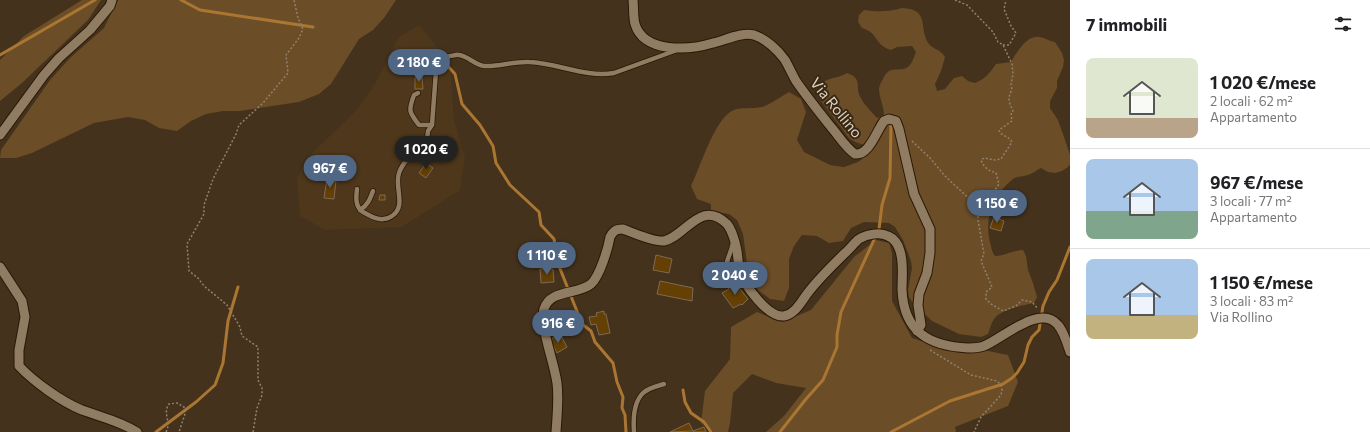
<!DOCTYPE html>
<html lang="it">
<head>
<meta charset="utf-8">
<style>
  :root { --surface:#fff; --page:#f2f2f2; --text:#202124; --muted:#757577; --line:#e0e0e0; --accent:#4f6685 }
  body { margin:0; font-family:Commissioner,sans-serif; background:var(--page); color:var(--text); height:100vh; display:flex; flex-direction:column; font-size:15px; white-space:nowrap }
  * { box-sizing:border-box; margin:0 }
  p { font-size:13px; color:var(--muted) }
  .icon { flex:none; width:22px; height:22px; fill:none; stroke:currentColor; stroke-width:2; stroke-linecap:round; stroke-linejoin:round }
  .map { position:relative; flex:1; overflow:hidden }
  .drawer { display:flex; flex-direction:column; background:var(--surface); width:300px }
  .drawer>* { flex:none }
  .price { position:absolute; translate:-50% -34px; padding:0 9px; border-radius:14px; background:var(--accent); color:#fff; font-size:13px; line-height:26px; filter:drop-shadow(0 1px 2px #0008) }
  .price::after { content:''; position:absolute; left:50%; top:24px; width:12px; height:9px; margin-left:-6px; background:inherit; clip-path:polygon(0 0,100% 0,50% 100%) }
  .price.on { background:#222; color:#fff }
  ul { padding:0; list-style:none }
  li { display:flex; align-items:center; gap:12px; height:100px; padding:0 16px }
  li+li { border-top:1px solid var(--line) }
  li span { display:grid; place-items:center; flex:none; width:112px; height:80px; border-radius:8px; color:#555 }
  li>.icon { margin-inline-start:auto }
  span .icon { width:48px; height:48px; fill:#fffc; stroke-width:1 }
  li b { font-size:17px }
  h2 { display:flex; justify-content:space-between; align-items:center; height:48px; padding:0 16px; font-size:17px }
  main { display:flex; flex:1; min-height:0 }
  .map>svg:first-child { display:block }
  .built { fill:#4e371b }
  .green { fill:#6b4d27 }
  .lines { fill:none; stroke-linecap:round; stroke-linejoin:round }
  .stream { stroke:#aa7632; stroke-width:3 }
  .building { fill:#654004; stroke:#7e6a53 }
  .service-casing { stroke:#2a1904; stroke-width:6 }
  .minor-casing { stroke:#2a1904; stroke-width:11 }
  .path { stroke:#908270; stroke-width:1.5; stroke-dasharray:2 2; stroke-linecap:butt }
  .service { stroke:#907b63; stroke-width:4.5 }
  .minor { stroke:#907b63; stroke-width:9 }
  .labels { text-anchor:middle; stroke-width:4; stroke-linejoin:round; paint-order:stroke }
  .street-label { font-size:15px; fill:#ddd2c5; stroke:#392812 }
</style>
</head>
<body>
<main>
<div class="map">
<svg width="1070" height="432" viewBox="0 0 1070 432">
  <rect width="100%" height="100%" fill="#44321c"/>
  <!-- built -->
  <polygon class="built" points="419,25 450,63 454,120 465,157 460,190 402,227 325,230 300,216 297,179 306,159 357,110 376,82 399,37"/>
  <!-- green -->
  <g class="green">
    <polygon points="82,0 101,0 88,20 22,83 0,101 0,60 24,36"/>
    <polygon points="118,0 396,0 384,18 373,30 359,39 331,84 319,94 299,102 240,111 223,111 206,114 191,121 177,131 159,128 145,120 128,117 94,123 32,153 16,158 0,158 1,150 50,80 70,58 104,28"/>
    <path d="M902,8C931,9 918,29 929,44C934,50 939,48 945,57L941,71L935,84L937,91L945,89L954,78L962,76L968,81L975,83C986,78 988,75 996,64L1011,62C1017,52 1027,34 1040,37C1045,38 1049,41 1055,42L1062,53L1064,60L1063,67L1057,81V88L1050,101V108L1058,120L1063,134L1070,155V164L1068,167L1062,171L1055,173L1048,172L1041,168C1037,170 1032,174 1028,175C1023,177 1017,176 1013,179C993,195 984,218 990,242C992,248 991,251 995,256C1005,256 1013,250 1023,250L1026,256L1028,270L1033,283L1037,297L1034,303C1023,305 1000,310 994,319C991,323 990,329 988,334L981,337L959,334L932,321L913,303L909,297L908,290L912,268L911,261L903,240L895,227L889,223L864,222L851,228L843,241L829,243L817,236L802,235L794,246L789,259V288L784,301L770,299L758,290L747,263L743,234L737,220L729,214L711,211V204L697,199L691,186C700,168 715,117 734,110C741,107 753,109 762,107C771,104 780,97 789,92L801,99L806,112L797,140L804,152L830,165L844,167L858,162L867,155L868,147C861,143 855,143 849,138L818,97L816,90C825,76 835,80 847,73C864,79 854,87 861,98C865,106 872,112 877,118L884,116C884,106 879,98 879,88C880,85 881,82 883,79C890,63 900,74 909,66C913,62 914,56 916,52L912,46L897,47L891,50C874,45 879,33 862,28L858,22L859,15L864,10C878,12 889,12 902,8Z"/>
    <polygon points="876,240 889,243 892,253 892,301 912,338 949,350 983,350 1008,355 1018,382 1008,406 955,427 956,432 766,432 784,416 806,388 776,383 752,374 733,393 730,423 728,432 713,432 701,423 705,391 730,359 731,327 757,312 782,322 811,310 854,257"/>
  </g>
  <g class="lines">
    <!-- stream -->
    <g class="stream">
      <polyline points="181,0 200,10 313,27"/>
      <polyline points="0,55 95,0"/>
      <polyline points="446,64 455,74 462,104 480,125 493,146 496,163 510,185 539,212 541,225 554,239 559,266 582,324 591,331 595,342 613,363 617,382 623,397 622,408 625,415 626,432"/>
      <polyline points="683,390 685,402 691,413 704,422 711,432"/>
      <polyline points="156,432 196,402 215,385 223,363 228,321 238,287"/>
      <polyline points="780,432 806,399 823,380 837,347 837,335 841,312 879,229 882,205 890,178 891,125"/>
      <polyline points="891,432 950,401 1003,384 1012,378 1017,373 1024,362 1028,345 1032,337 1039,330 1043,306 1049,292 1057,280 1070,247"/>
    </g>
  </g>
  <!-- building -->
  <g class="building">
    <polygon points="422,77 423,89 415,89 415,78"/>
    <polygon points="426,163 433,168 426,178 419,173"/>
    <polygon points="327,179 336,180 334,199 324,198"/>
    <polygon points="380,195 385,195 385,200 379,200"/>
    <polygon points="994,217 1004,221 1001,231 990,228"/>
    <polygon points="656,255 672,259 669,273 653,270"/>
    <polygon points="540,269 553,269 554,282 541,283"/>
    <polygon points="660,281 693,288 692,301 657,294"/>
    <polygon points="735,283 748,299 742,305 741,304 733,308 722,293 729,289 728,287"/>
    <polygon points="604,311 604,314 606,314 610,333 599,335 596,324 591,325 589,317 597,316 596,313"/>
    <polygon points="560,334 567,347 557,353 550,340"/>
    <polygon points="689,423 693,431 670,432"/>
    <polygon points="704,427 706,432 694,432 693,431"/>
  </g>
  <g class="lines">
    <!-- service casing -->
    <g class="service-casing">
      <g id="service">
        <path d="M418,93L414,95C408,111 409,112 419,125H432"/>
        <path d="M357,189C356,197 355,207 363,212C372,217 382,223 392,216C407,206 394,187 399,173C403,161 418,147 427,140L428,131L432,125L436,71C439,63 442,58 450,56C453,56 456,54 459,55C468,56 475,65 484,66C499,67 514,61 529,62C558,63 585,78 614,73L677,50"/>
        <path d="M360,210C368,205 370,199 373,191"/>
        <path d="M728,280C722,264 730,258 733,243"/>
        <path d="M634,432C633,419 634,402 643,393C648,388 658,386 664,384"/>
      </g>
    </g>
    <!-- minor casing -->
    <g class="minor-casing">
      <g id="minor">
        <path d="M633,0C634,8 633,17 635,24C644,54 690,50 713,43C726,40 741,32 754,35C766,39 778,50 785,60C789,67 792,74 796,81C807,97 819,112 831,127C839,136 845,147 855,154C869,156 877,130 884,121L889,119L896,121L899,129L914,194L930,229V253L927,273L919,294L918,305L921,325L917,331"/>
        <polyline points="0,135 44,75 59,58 90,30 110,6 112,0"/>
        <path d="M0,267L22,301L25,317L19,350V366C34,382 62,402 82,410C101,417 120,421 137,432"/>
        <path d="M556,432C557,416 559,399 557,383C554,364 547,346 544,327C544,321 542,315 544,309C550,289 578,295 591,284C600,276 608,248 610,237C613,231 616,229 623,229C633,233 653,242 664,241C685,237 701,198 727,224C732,230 736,244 737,251C738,258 738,264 740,271C744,285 768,318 784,316C795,314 801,302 807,294C818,279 832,266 845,253C850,249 854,243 859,239C867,234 880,232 888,236C895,239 898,244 900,251C904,264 902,276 902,290C904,332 929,346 968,348C974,348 979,348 984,346C1002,339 1040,303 1058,325C1064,332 1067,343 1070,352"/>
      </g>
    </g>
    <!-- path -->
    <g class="path">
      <path d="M955,0L967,5L993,32L998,42L1003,45L1012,64L1013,74L1011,84L1012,90C1007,98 1009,103 1013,111L1011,113L1012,121L999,130L1000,133L1010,139L1012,142L1001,159L995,160L984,158L981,160C984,168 989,171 996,173L999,184L991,196L978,207V220L984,254L981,261L992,287L986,292V299L991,304L1003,311L1016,306L1022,300L1032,302L1038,309"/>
      <polyline points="1003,45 1009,45 1016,33 1011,26 1004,9 1006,0"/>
      <polyline points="912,141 930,158 945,176 978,207"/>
      <polyline points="930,350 971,375 997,381 1001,385 1002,390 1001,395 981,417 974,432"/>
      <path d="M166,432C172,421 162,414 169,404L177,403L184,407L185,414L179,432"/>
      <polyline points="253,432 257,408 262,395 262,388 258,380 258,347 242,336 240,327 227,305 204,286 198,278 189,271 187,244 204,214 204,205 213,179 236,134 239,125 263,103 288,73 286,55 299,38 303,29 298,18 294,0"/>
    </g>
    <!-- service -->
    <use href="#service" class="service"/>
    <!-- minor -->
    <use href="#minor" class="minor"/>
  </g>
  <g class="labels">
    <!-- street labels -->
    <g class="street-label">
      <text transform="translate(836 108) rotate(51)" y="5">Via Rollino</text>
    </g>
  </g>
</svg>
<b class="price" style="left:419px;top:83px">2 180 €</b>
<b class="price on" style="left:426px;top:170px">1 020 €</b>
<b class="price" style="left:330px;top:189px">967 €</b>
<b class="price" style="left:997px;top:224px">1 150 €</b>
<b class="price" style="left:547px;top:276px">1 110 €</b>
<b class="price" style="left:735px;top:296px">2 040 €</b>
<b class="price" style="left:558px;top:344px">916 €</b>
</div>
<section class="drawer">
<h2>7 immobili<svg class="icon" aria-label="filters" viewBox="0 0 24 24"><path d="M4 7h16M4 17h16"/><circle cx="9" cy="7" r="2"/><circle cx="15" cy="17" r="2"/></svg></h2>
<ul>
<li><span style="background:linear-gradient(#dfe7d0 75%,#b9a48a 0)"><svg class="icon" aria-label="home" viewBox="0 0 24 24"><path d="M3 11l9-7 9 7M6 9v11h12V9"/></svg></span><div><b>1 020 €/mese</b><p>2 locali · 62 m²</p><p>Appartamento</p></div></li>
<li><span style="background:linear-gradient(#a9c7e8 65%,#7fa58c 0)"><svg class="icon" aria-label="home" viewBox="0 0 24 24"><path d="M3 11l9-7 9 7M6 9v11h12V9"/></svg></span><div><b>967 €/mese</b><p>3 locali · 77 m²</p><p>Appartamento</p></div></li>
<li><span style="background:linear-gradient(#a9c7e8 70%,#c2b280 0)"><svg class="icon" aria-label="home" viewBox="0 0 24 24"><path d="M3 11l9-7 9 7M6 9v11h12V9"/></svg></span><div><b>1 150 €/mese</b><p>3 locali · 83 m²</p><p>Via Rollino</p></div></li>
</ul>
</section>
</main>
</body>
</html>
